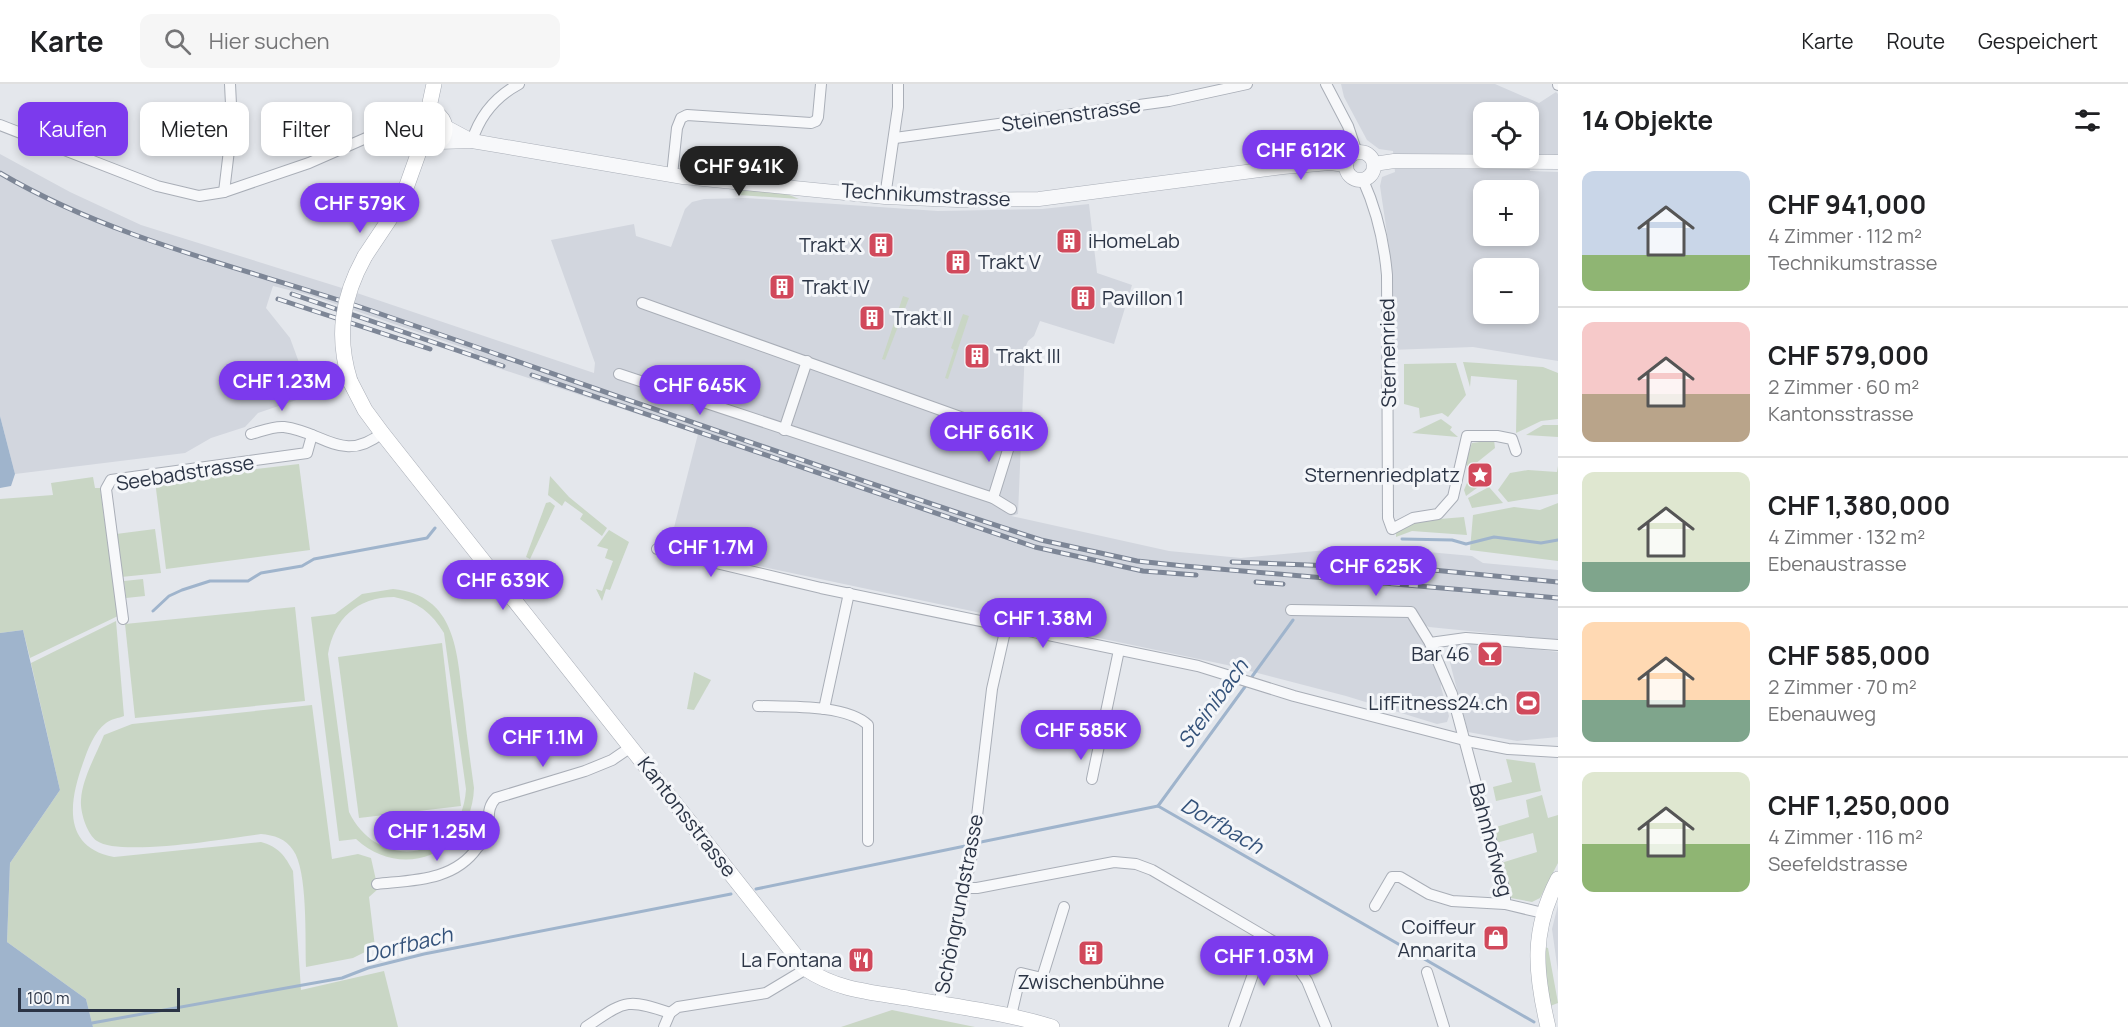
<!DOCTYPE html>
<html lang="de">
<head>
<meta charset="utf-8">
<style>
  :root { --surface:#fff; --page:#f6f6f6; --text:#202124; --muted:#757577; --line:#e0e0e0; --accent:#7c3aed }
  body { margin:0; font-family:Manrope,sans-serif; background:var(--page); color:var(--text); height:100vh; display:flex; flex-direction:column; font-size:22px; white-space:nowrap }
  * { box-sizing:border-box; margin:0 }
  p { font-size:20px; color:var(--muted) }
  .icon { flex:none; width:33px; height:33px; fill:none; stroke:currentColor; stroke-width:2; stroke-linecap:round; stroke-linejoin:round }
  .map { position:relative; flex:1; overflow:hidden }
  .side { display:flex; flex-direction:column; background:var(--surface); width:570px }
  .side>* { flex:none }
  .guide { position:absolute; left:18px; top:18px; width:570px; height:54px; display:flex; gap:12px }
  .tools { position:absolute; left:1473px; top:18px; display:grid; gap:12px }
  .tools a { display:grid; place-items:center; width:66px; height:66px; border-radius:12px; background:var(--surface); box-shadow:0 3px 9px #0003; font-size:30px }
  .scale { position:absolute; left:18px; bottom:15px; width:162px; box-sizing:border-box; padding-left:6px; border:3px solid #2b3445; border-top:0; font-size:16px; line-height:21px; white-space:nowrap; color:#2b3445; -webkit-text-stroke:4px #f4f6f9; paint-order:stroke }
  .price { position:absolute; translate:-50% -51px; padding:0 14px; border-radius:21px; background:var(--accent); color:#fff; font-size:20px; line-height:39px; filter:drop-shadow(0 2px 3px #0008) }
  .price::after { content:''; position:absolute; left:50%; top:36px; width:18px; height:14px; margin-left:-9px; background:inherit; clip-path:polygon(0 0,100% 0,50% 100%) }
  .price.selected { background:#222; color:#fff }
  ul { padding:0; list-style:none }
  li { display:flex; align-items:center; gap:18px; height:150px; padding:0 24px }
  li+li { border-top:2px solid var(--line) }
  li span { display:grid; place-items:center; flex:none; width:168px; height:120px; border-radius:12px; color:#555 }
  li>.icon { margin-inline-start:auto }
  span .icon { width:72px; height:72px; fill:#fffc; stroke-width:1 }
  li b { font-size:26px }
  h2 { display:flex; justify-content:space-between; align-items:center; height:72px; padding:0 24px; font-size:26px }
  .chip { padding:0 21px; border-radius:12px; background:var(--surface); box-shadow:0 3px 9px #0003; font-size:21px; line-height:54px }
  .chip.selected { background:var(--accent); color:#fff }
  header { display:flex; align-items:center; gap:36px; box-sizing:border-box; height:84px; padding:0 30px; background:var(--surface); border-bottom:2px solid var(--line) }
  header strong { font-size:28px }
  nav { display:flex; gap:33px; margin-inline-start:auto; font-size:21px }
  .search { width:420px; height:54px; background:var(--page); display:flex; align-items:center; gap:15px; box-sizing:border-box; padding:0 21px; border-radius:12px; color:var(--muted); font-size:22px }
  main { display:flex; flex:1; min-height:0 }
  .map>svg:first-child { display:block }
  .built { fill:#d2d6de; fill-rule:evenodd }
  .green { fill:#c9d6c5; fill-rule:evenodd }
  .water { fill:#9fb4cc }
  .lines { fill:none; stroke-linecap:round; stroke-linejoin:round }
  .stream { stroke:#9fb4cc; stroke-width:3 }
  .minor-casing { stroke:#a9aeb7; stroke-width:12 }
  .tertiary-casing { stroke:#a9aeb7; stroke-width:15 }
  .secondary-casing { stroke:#a9aeb7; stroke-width:16 }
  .minor { stroke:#f7f8fa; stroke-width:10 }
  .tertiary { stroke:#f7f8fa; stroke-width:14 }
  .secondary { stroke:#fff; stroke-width:15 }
  .rail-casing { stroke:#7d8696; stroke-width:5 }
  .rail { stroke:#f4f6f9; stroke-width:3; stroke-dasharray:9; stroke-linecap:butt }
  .secondary-bridge-casing { stroke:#a9aeb7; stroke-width:16; stroke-linecap:butt }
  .secondary-bridge { stroke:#fff; stroke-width:15 }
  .labels { text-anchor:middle; stroke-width:6; stroke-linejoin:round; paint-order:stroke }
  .street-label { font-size:20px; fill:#2b3445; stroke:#f4f6f9 }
  .poi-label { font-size:20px; fill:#2b3445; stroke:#f4f6f9; text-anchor:start }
  .water-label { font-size:21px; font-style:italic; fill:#34527a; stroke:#f4f6f9 }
</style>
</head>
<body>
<header>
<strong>Karte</strong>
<div class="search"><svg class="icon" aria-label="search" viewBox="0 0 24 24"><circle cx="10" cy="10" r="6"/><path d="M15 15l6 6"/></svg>Hier suchen</div>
<nav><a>Karte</a><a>Route</a><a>Gespeichert</a></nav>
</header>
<main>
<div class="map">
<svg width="1558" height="943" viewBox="0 0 1558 943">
  <rect width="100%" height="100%" fill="#e4e7ec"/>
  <!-- built -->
  <g class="built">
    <path d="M1341,0H1495L1539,19L1556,8L1558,10V71H1529L1528,28H1484V74H1528L1530,87L1558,88V277L1473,263L1390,266L1389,163L1380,102L1382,93L1395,88L1393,67L1379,65L1367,56L1344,13ZM1484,106H1528V152H1484ZM1484,184H1528V230H1484Z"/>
    <polygon points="0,70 70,108 141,141 342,204 594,289 595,279 551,156 634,140 636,152 671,163 685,125 692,118 704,115 746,114 938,127 1042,125 1089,120 1097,189 1132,201 1114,260 1040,237 1034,252 1028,257 1025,264 1018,430 1011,432 1169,467 1241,474 1338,465 1383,470 1384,477 1417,467 1472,472 1483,479 1558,486 1558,556 1429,543 1413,535 1440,584 1441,603 1449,632 1447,638 1437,640 1346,612 1227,581 669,463 698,350 483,279 473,267 309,211 273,202 266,224 290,254 311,311 258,329 245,343 211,354 185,369 15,390 0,332"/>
    <polygon points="1486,559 1558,568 1558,653 1517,657 1468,648 1448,571 1454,562 1459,560"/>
    <polygon points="1558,821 1558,888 1552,845"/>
  </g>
  <!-- green -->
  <g class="green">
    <polygon points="743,104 782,108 799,115 738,111"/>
    <polygon points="903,212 909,214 885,276 882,275"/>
    <polygon points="963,230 969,232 948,295 945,294 954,266 951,264"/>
    <polygon points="1463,278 1543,283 1558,289 1558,335 1541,337 1516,349 1517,296 1471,292 1470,303"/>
    <polygon points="1456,279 1466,311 1448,333 1442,329 1420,334 1419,324 1404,320 1404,280"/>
    <polygon points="1441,335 1452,343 1450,346 1458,353 1412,349"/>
    <polygon points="1543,341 1558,341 1558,353 1526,351"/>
    <polygon points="1494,356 1495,364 1470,384 1465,380 1472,359"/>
    <polygon points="299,380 310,466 166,485 155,397"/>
    <polygon points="1558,382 1558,410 1508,418 1498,406 1510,389 1528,386 1557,388"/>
    <polygon points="1480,384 1481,401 1466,412 1464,406 1472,387"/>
    <polygon points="550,392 569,413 607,444 602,452 580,435 583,430 565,417 562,422 548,411"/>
    <polygon points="93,393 95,404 100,404 118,532 30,574 23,546 0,549 0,415 53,411 51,399"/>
    <polygon points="1489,403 1503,419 1472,424 1468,414"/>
    <polygon points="550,418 555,422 530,475 526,473 546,419"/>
    <polygon points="1558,419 1558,477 1470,466 1473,431 1514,423 1540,426"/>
    <polygon points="1464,433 1467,451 1412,447 1396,453 1396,448 1415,437"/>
    <polygon points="155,445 161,489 121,493 116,450"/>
    <polygon points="609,446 629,458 610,506 606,505 602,517 596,505 602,507 613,477 605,474 608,465 597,462"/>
    <polygon points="143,495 145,512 126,514 124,497"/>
    <path d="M393,505C456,511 457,568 463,617C466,646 470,675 474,704C472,768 404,799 356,755L339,757L311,533L335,530L362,510ZM394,513C417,517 432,529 444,549L466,705C462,775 380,791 349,728L328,570C334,535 357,513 394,513Z"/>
    <polygon points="295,523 305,617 135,634 125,540"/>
    <path d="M116,537L124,632C119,634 111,635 106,639C94,648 88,665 83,679C69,718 62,763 114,773L261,758C279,763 285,772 293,787L301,906L384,887L398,943H93L86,915L7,858L10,779L60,706L31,579Z"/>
    <polygon points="442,559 461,722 359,734 338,573"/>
    <polygon points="694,588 711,596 694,626 687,625"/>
    <path d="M312,621L332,775L358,770L371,774L378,805L369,813L375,863L353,874L306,883C305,856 308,786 293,766C286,755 274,751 261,750C230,754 120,773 97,757C87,750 80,728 81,716C82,695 96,671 104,651L132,640Z"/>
    <polygon points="1506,675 1535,679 1541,707 1496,717 1493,703 1512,698"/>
    <polygon points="1542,711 1548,734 1558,731 1558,779 1540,814 1532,818 1511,814 1501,779 1537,768 1533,749 1496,759 1493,744 1529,733 1526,716"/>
    <polygon points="1544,863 1548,864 1558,919 1550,922 1544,897"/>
    <polygon points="892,926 975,943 841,943"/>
  </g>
  <!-- water -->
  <g class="water">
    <polygon points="0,332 15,390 11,402 0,404"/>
    <polygon points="23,546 60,706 10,779 7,858 86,915 93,943 0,943 0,549"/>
  </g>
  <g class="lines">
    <!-- stream -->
    <g class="stream">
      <polyline points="1402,455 1452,456 1466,460 1494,453 1541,459 1558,456"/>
      <polyline points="153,527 169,512 182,506 210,497 248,497 261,489 302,482 314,475 427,454 435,444"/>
      <polyline points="1251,594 1293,536"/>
      <polyline points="1158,722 1247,600"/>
      <polyline points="976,759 1158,722 1534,938"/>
      <polyline points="756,805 970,761"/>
      <polyline points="92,939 342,894 368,884 424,870 731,810"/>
    </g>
    <!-- minor casing -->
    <g class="minor-casing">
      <g id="minor">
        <polyline points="1326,0 1348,42 1357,69"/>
        <polyline points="1558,0 1558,1"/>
        <polyline points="0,41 157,102 199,112 224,108 309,79 414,33"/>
        <polyline points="389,43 409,49"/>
        <polyline points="895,54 1169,17 1247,0"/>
        <path d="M472,57C480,31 495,13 519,0"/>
        <polyline points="672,91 677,44 681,34 687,31 811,39 816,37 818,33 821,0"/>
        <path d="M1363,96C1377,127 1384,157 1387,191L1388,434L1392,445L1413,434L1438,430L1453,413L1467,352H1497L1512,355L1516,367"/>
        <polyline points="224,108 232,41 230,0"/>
        <polyline points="885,113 898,23 898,0"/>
        <polyline points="642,219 1005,349 1012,353 993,414"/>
        <polyline points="619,290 993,414 1011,425"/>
        <polyline points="784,346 807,277"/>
        <path d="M251,350C262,347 273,342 284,343C324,348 343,380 382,349"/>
        <polyline points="657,465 821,504 1198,582 1294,612 1472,658 1508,665 1558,668"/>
        <polyline points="1291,526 1411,528 1430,559 1452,610 1505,808 1505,820"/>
        <polyline points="123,535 106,405 111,396 307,369 312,351"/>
        <polyline points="1430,559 1466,554 1558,561"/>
        <path d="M758,622C787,623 846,620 868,641V757"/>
        <polyline points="824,625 849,509"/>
        <polyline points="1092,695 1119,566"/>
        <path d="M377,800C413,796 454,797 477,764C481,760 486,754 487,749C491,736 485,725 496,714L585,687L612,676L631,663"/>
        <polyline points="965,804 977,804 1114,778 1136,780 1152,786 1276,859 1287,868 1307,897 1326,943"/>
        <polyline points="1375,822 1392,793 1400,793 1429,810 1452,817 1505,820 1543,829"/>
        <polyline points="1427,888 1444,943"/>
        <polyline points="939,920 973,766 992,605 1006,543"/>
        <polyline points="1011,932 1021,889 1042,894 1064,823"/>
        <path d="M586,943C624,918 625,913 670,929"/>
        <polyline points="664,943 670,929 678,923 766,909 806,885"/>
        <polyline points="1234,943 1266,854"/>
      </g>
    </g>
    <!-- tertiary casing -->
    <g class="tertiary-casing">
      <g id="tertiary">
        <polyline points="444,42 472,57"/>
        <polyline points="439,58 472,57 683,93 885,113 957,116 1039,115 1283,83 1330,79 1346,81"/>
        <circle cx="1360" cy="82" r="14"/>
        <polyline points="1374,80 1394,77 1558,78"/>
      </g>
    </g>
    <!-- secondary casing -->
    <g class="secondary-casing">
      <g id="secondary">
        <circle cx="427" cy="45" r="18"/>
        <polyline points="428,28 434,0"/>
        <polyline points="365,172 401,118 421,62"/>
        <path d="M350,297L365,326L382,349L806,885C837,906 870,908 907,914C955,923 1005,928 1052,943"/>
        <path d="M1548,943C1535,888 1531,847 1558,795"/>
      </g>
    </g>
    <!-- minor -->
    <use href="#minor" class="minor"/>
    <!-- tertiary -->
    <use href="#tertiary" class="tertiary"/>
    <!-- secondary -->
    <use href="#secondary" class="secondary"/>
    <!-- rail casing -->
    <g class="rail-casing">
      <g id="rail">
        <path d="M0,89C114,156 245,184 369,226C593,303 816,383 1041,456L1137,477L1184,482L1558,514"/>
        <polyline points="292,210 503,282"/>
        <polyline points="278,215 430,265"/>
        <polyline points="532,291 1035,463 1143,487 1196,491"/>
        <polyline points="1232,478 1433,486 1558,498"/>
        <polyline points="1256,498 1283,500"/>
      </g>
    </g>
    <!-- rail -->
    <use href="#rail" class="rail"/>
    <!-- secondary-bridge casing -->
    <g class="secondary-bridge-casing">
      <path id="secondary-bridge" d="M350,297C336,252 342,213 365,172"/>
    </g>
    <!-- secondary-bridge -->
    <use href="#secondary-bridge" class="secondary-bridge"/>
  </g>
  <!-- icons -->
  <defs>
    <g id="building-square" transform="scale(1.35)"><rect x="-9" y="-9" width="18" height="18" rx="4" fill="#d1495b" stroke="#f4f6f9"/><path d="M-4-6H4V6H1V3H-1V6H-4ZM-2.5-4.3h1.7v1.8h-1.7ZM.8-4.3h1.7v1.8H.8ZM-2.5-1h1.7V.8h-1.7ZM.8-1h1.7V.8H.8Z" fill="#fff"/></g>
    <g id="sight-square" transform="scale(1.35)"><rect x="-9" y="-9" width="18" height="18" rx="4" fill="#d1495b" stroke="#f4f6f9"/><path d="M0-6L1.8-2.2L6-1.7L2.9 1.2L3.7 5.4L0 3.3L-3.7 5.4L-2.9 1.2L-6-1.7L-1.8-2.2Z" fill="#fff"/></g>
    <g id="bar-square" transform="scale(1.35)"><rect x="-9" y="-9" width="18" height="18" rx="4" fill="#d1495b" stroke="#f4f6f9"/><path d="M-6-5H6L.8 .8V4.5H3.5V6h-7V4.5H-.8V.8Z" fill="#fff"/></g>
    <g id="stadium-square" transform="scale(1.35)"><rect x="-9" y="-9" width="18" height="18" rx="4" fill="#d1495b" stroke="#f4f6f9"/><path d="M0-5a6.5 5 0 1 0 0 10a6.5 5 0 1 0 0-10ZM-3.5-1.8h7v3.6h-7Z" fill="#fff"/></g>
    <g id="shop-square" transform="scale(1.35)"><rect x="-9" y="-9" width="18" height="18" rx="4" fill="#d1495b" stroke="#f4f6f9"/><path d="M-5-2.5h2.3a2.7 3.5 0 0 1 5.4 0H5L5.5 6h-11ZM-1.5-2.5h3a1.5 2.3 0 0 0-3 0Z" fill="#fff"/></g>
    <g id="restaurant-square" transform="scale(1.35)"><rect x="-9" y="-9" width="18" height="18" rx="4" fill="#d1495b" stroke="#f4f6f9"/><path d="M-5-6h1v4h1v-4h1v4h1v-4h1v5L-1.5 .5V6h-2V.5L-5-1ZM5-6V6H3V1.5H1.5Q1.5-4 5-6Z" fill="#fff"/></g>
  </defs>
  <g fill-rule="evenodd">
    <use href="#building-square" x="1069" y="157"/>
    <use href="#building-square" x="881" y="161"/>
    <use href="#building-square" x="958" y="178"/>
    <use href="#building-square" x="782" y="203"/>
    <use href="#building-square" x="1083" y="214"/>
    <use href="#building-square" x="872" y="234"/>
    <use href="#building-square" x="977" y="272"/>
    <use href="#sight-square" x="1480" y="391"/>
    <use href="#bar-square" x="1490" y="570"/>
    <use href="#stadium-square" x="1528" y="619"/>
    <use href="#shop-square" x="1496" y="854"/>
    <use href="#building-square" x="1091" y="869"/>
    <use href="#restaurant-square" x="861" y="876"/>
  </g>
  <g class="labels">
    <!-- street labels -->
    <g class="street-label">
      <text transform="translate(1071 31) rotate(-8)" y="7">Steinenstrasse</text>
      <text transform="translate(926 111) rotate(3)" y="7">Technikumstrasse</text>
      <text transform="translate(1388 269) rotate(-91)" y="7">Sternenried</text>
      <text transform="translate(185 389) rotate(-9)" y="7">Seebadstrasse</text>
      <text transform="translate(687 733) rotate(52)" y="7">Kantonsstrasse</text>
      <text transform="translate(1491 756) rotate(75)" y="7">Bahnhofweg</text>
      <text transform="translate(959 820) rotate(-79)" y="7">Schöngrundstrasse</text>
    </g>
    <!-- poi labels -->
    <g class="poi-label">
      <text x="1088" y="164">iHomeLab</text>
      <text x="862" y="168" text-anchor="end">Trakt X</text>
      <text x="978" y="185">Trakt V</text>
      <text x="802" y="210">Trakt IV</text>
      <text x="1102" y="221">Pavillon 1</text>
      <text x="892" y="241">Trakt II</text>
      <text x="996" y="279">Trakt III</text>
      <text x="1460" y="398" text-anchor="end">Sternenriedplatz</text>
      <text x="1470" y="577" text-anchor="end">Bar 46</text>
      <text x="1508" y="626" text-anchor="end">LifFitness24.ch</text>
      <text x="1476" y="850" text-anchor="end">Coiffeur<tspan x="1476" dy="23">Annarita</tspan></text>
      <text x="842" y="883" text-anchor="end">La Fontana</text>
      <text x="1091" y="905" text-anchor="middle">Zwischenbühne</text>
    </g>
    <!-- water labels -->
    <g class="water-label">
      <text transform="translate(1213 620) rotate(-54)" y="7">Steinibach</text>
      <text transform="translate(1222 742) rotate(30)" y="7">Dorfbach</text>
      <text transform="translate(408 861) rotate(-14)" y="7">Dorfbach</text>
    </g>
  </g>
</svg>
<div class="tools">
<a><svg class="icon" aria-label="locate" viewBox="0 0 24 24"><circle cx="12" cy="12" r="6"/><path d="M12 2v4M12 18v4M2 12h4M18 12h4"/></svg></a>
<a>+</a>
<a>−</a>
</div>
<div class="scale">100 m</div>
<b class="price" style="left:1301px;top:97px">CHF 612K</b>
<b class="price selected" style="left:739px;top:113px">CHF 941K</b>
<b class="price" style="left:360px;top:150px">CHF 579K</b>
<b class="price" style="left:282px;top:328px">CHF 1.23M</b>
<b class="price" style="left:700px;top:332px">CHF 645K</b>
<b class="price" style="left:989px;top:379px">CHF 661K</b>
<b class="price" style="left:711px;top:494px">CHF 1.7M</b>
<b class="price" style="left:1376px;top:513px">CHF 625K</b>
<b class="price" style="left:503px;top:527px">CHF 639K</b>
<b class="price" style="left:1043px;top:565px">CHF 1.38M</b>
<b class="price" style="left:1081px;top:677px">CHF 585K</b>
<b class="price" style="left:543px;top:684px">CHF 1.1M</b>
<b class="price" style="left:437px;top:778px">CHF 1.25M</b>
<b class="price" style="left:1264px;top:903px">CHF 1.03M</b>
<div class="guide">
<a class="chip selected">Kaufen</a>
<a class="chip">Mieten</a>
<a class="chip">Filter</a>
<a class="chip">Neu</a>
</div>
</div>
<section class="side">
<h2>14 Objekte<svg class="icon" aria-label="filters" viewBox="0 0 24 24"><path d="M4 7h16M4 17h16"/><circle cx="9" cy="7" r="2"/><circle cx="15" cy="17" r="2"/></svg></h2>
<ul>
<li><span style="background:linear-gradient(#c9d6e8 70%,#8fb573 0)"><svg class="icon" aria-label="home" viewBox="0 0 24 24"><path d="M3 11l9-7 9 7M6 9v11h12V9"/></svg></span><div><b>CHF 941,000</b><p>4 Zimmer · 112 m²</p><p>Technikumstrasse</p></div></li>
<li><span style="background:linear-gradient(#f6c9c9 60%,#b9a48a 0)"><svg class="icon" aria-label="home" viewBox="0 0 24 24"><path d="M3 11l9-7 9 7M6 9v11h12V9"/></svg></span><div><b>CHF 579,000</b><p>2 Zimmer · 60 m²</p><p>Kantonsstrasse</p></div></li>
<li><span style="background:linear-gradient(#dfe7d0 75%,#7fa58c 0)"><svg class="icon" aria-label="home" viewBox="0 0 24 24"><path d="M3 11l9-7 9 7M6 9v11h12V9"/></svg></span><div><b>CHF 1,380,000</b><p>4 Zimmer · 132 m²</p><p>Ebenaustrasse</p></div></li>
<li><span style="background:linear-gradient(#ffd9b3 65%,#7fa58c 0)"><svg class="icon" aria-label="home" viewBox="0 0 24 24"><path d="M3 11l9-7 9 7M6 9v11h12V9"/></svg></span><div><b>CHF 585,000</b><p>2 Zimmer · 70 m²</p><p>Ebenauweg</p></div></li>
<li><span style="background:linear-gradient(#dfe7d0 60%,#8fb573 0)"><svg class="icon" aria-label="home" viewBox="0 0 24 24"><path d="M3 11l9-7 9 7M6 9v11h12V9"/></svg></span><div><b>CHF 1,250,000</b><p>4 Zimmer · 116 m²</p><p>Seefeldstrasse</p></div></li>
</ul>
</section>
</main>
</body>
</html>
